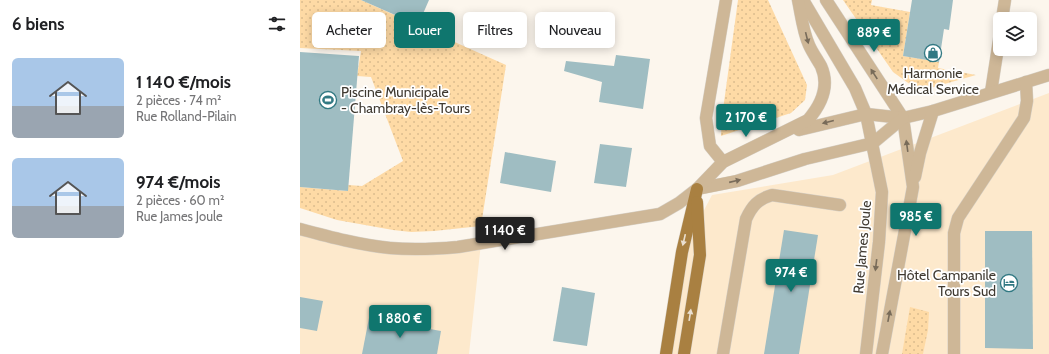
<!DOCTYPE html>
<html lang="fr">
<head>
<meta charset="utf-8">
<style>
  :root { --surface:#fff; --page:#f6f6f6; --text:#202124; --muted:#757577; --accent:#0f766e }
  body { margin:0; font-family:Cabin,sans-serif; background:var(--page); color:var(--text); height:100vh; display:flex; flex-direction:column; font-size:15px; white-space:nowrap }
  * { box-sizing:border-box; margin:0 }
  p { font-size:13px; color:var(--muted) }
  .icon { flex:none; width:22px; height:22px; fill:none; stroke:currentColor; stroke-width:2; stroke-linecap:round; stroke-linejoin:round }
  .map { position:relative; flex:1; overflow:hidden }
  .details { display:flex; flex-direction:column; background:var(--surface); width:300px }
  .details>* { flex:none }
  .hud { position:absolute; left:12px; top:12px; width:380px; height:36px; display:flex; gap:8px }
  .fabs { position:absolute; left:693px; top:12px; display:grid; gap:8px }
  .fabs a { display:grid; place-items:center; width:44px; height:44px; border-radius:6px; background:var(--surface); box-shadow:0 2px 10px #0003; font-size:20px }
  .price { position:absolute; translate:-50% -34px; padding:0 9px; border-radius:4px; background:var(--accent); color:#fff; font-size:13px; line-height:26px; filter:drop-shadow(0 1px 2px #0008) }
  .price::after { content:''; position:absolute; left:50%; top:24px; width:12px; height:9px; margin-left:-6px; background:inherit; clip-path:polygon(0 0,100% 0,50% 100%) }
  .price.active { background:#222; color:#fff }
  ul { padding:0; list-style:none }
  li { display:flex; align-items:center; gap:12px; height:100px; padding:0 12px }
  li span { display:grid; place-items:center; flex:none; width:112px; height:80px; border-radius:6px; color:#555 }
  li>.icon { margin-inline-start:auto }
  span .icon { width:48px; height:48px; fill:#fffc; stroke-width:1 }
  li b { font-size:17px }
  h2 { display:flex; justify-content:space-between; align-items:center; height:48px; padding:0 12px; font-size:17px }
  .chip { padding:0 14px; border-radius:6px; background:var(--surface); box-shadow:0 2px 10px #0003; font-size:14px; line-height:36px }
  .chip.active { background:var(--accent); color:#fff }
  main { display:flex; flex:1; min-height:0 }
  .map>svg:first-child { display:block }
  .built { fill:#fde9cc }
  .grass { fill:url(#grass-dots) }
  .building { fill:#9fbdc2 }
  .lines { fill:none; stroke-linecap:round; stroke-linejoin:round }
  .minor-casing { stroke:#d6d0c7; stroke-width:13 }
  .major-casing { stroke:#d6d0c7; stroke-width:13 }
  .minor { stroke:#ceb797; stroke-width:12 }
  .major { stroke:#a98041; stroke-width:12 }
  .oneway { fill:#786b59 }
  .oneway2 { fill:#eadfd0 }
  .labels { text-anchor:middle; stroke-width:3.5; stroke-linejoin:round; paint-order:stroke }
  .poi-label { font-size:14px; fill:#3f3930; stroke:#fff }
  .street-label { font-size:14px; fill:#3f3930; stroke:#fff }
</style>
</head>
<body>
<main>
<section class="details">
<h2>6 biens<svg class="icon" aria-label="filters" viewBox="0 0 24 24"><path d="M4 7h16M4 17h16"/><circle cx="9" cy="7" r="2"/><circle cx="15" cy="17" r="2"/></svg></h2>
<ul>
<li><span style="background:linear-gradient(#a9c7e8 60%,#9aa5b1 0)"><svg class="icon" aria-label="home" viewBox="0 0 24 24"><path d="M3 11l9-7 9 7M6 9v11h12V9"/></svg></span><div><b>1 140 €/mois</b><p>2 pièces · 74 m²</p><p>Rue Rolland-Pilain</p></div></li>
<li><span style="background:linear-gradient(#a9c7e8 60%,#9aa5b1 0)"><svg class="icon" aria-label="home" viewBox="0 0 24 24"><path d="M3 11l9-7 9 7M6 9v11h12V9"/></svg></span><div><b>974 €/mois</b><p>2 pièces · 60 m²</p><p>Rue James Joule</p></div></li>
</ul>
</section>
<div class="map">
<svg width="749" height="354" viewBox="0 0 749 354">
  <defs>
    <pattern id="grass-dots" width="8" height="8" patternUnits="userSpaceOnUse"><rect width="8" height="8" fill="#fedaa5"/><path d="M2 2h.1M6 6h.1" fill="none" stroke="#dbbc8e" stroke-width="1.8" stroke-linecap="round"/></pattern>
  </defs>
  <rect width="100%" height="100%" fill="#fcf6ed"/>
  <!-- built -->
  <g class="built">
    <polygon points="749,93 749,354 366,354 382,252 412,195 533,175"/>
    <polygon points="0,229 60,244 181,243 169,354 0,354"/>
  </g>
  <!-- grass -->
  <g class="grass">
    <polygon points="0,0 61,0 206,65 181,226 134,231 111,232 93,230 37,220 0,208 0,187 48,191 48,185 62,186 103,161 71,77 57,76 61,51 0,48"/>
    <polygon points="438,0 468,0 507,85 505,100 491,113 421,136 422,117"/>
    <polygon points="543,0 572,0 571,5 610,12 603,56 639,62 638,68 676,75 627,89 611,85 593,72"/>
    <polygon points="610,307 629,312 628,330 623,354 602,354"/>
  </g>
  <!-- building -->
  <g class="building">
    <polygon points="61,0 129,0 118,25"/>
    <polygon points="612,0 653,0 649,30 644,29 639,62 603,56"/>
    <polygon points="0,52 59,56 48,191 0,187"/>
    <polygon points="316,55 350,59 343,109 299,102 302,82 264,71 266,61 314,66"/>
    <polygon points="300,144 332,148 326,187 294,183"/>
    <polygon points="205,152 256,161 251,192 200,183"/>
    <polygon points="484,230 518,235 499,354 464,354"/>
    <polygon points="685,231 732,231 733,349 685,348"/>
    <polygon points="262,287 295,293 287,346 253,341"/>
    <polygon points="0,297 23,301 17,331 0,328"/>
    <polygon points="69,318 141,331 137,354 62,354"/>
  </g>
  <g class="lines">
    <!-- minor casing -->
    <g class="minor-casing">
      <g id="minor">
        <polyline points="503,0 555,88 566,114 582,192 579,242 566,354"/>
        <polyline points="526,0 603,118 613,187 582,354"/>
        <polyline points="702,19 705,0"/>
        <polyline points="691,92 700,34"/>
        <polyline points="499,130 566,114 603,118 633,111 749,75"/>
        <polyline points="423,162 410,146 406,118 426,0"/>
        <polyline points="615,177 620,153 633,111"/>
        <polyline points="397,189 437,181 505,159 573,143 603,118"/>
        <path d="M0,229C30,237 60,245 90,248C113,250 135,249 158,247L360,214L379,203L397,189L423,162L508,120C521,105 530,86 521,66C517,59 512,52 509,45C503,32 501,14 498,0"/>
        <path d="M423,354L446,219C452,206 458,199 472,195L540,205"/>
        <polyline points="654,354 654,233 658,218 724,118 727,101 726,82"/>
      </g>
    </g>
    <!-- major casing -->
    <g class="major-casing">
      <g id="major">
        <polyline points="366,354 382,252 397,189"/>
        <polyline points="384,354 400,255 397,202"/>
      </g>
    </g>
    <!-- minor -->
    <use href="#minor" class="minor"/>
    <!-- major -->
    <use href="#major" class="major"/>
  </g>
  <!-- one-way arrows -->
  <defs><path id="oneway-solid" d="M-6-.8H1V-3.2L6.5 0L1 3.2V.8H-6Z"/></defs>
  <g class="oneway">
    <use href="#oneway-solid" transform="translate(507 38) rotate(76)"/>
    <use href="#oneway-solid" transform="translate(574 74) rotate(-123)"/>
    <use href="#oneway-solid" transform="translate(528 122) rotate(166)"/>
    <use href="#oneway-solid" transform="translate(607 146) rotate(-98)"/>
    <use href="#oneway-solid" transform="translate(435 181) rotate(-13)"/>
    <use href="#oneway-solid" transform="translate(576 265) rotate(97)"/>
    <use href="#oneway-solid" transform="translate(589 316) rotate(-79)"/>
  </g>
  <g class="oneway2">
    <use href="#oneway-solid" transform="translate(384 240) rotate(103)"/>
    <use href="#oneway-solid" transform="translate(390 315) rotate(-81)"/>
  </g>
  <!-- icons -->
  <defs>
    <g id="shop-ring" transform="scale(0.9)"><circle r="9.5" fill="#fff" stroke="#327983" stroke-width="1.5"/><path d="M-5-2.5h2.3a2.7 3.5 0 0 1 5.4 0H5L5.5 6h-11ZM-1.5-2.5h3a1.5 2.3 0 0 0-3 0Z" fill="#327983"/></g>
    <g id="stadium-ring" transform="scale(0.9)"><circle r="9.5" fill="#fff" stroke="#327983" stroke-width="1.5"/><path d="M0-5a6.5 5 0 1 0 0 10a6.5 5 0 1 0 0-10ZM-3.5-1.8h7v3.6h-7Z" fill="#327983"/></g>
    <g id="hotel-ring" transform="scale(0.9)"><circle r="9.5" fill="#fff" stroke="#327983" stroke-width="1.5"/><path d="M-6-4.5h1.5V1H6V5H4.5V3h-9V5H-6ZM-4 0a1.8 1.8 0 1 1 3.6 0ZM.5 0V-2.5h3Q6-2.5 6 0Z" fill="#327983"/></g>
  </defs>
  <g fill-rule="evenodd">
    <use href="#shop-ring" x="633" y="53"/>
    <use href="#stadium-ring" x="28" y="100"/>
    <use href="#hotel-ring" x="709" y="283"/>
  </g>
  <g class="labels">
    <!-- poi labels -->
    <g class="poi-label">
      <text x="633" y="78">Harmonie<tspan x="633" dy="16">Médical Service</tspan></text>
      <text x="41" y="97" text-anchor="start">Piscine Municipale<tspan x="41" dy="16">- Chambray-lès-Tours</tspan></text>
      <text x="696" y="280" text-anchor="end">Hôtel Campanile<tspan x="696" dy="16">Tours Sud</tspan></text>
    </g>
    <!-- street labels -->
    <g class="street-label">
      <text transform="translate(562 247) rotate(-85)" y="5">Rue James Joule</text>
    </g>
  </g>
</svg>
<div class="fabs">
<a><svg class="icon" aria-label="layers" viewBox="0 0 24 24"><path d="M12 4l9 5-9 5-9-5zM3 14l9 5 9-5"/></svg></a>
</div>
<b class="price" style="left:574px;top:53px">889 €</b>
<b class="price" style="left:446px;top:138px">2 170 €</b>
<b class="price" style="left:616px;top:237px">985 €</b>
<b class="price active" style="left:205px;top:251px">1 140 €</b>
<b class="price" style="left:491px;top:293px">974 €</b>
<b class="price" style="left:100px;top:339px">1 880 €</b>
<div class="hud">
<a class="chip">Acheter</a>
<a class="chip active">Louer</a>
<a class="chip">Filtres</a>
<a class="chip">Nouveau</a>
</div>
</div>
</main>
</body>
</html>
